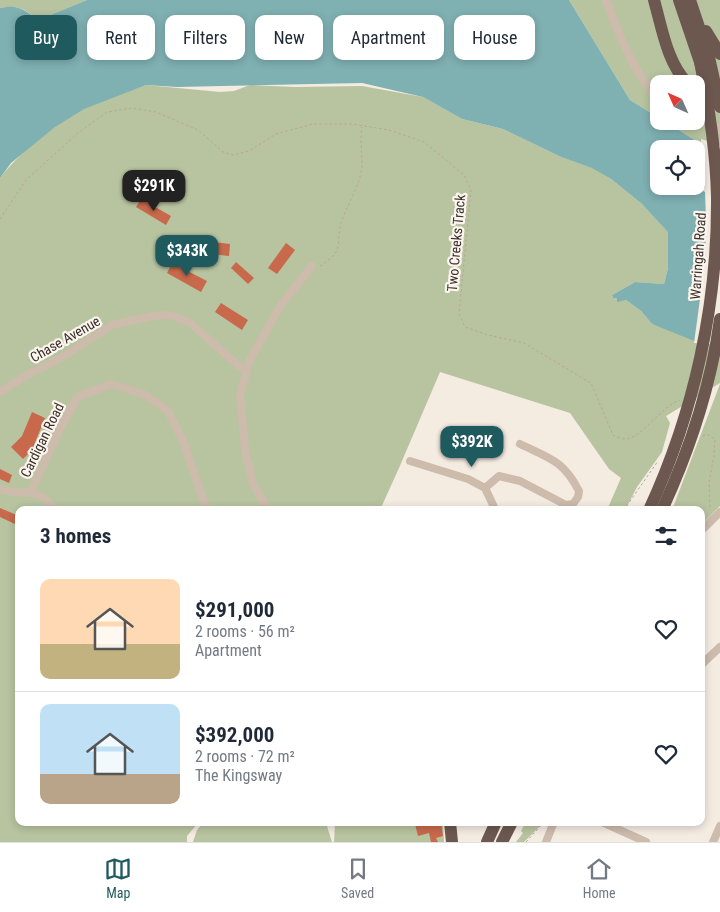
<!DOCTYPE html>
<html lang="en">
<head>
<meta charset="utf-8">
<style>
  :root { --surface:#fff; --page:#f2f2f3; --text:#1f2937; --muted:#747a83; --line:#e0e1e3; --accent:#1f5a5e }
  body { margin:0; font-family:"Roboto Condensed",sans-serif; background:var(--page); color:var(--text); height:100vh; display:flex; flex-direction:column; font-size:19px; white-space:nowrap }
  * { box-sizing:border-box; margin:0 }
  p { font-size:16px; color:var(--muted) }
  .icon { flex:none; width:28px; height:28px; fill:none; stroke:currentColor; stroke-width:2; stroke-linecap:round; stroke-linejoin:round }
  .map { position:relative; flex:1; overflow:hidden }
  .side { position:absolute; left:15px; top:506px; width:690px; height:320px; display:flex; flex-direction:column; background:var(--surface); border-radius:10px; box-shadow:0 2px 8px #0003 }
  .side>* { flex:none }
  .hud { position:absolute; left:15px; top:15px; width:690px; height:45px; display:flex; gap:10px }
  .needle { width:32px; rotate:315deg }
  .buttons { position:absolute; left:650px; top:75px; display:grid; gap:10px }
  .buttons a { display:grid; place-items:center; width:55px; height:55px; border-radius:10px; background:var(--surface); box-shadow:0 2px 8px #0003; font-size:25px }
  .price { position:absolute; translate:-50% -42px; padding:0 11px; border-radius:10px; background:var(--accent); color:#fff; font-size:16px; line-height:32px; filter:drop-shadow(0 1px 2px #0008) }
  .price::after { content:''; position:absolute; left:50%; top:30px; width:15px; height:11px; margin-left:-8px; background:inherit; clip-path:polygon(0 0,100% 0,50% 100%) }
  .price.on { background:#222; color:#fff }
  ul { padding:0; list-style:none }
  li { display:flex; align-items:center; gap:15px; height:125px; padding:0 25px }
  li+li { border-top:1px solid var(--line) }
  li span { display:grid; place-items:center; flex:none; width:140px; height:100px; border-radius:10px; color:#555 }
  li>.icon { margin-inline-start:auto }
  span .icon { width:60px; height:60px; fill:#fffc; stroke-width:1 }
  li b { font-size:21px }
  h2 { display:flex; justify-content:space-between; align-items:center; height:60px; padding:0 25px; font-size:21px }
  .tag { padding:0 18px; border-radius:10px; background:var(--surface); box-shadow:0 2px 8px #0003; font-size:18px; line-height:45px }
  .tag.on { background:var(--accent); color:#fff }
  .tab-bar { display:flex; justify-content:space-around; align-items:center; height:70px; border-top:1px solid var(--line); background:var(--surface); font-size:14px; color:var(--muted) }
  .tab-bar a { display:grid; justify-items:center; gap:2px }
  .tab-bar .on { color:var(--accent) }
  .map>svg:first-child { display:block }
  .green { fill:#b8c4a0 }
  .water { fill:#7fb0b2; fill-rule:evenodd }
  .pier { fill:#f4ebe1 }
  .building { fill:#c8694b }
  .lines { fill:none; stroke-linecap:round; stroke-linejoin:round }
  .path { stroke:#b9a596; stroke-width:1; stroke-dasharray:2.5 2.5; stroke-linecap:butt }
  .minor { stroke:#cdbbac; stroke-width:8 }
  .trunk { stroke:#6c584f; stroke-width:12 }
  .trunk-bridge { stroke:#6c584f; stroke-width:12 }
  .labels { text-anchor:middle; stroke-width:4.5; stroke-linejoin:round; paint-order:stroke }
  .street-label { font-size:14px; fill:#3b302b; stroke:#fbf5ee }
</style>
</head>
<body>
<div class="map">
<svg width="720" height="842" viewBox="0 0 720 842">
  <rect width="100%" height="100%" fill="#f4ebe1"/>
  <!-- green -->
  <g class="green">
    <path d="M0,0H87L38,20C24,8 19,5 0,8Z"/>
    <polygon points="569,0 720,0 720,148 695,140 664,121 696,121 696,84 659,84 659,118 630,100"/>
    <path d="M146,85L220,92L234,91L250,85L295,87L362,86L423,97L462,119L503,129L561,157L593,168L611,179L642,204L668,231V268L664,284L635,282L612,295L613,298H617V301L626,300L641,311L652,324L720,342V383L666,416L670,423L662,452L637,487L625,510H607L621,478L609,469L570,413L440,372L399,468L380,510H19V822L198,823L187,836V842H0V178C18,154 58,121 85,108C105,99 126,92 146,85Z"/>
    <polygon points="720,384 720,506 701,525 701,510 672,510"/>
    <polygon points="203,823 326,823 332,842 193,842 197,830"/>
    <polygon points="335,823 443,823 444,842 334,842"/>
    <polygon points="525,823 543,823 524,842 516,842 523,833 521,831"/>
  </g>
  <!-- water -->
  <path class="water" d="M87,0H569L630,100L659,118V121H664L695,140L720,148L697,342L652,324L641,311L626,300L617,302V298H613L612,295L635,282L664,284L668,268V232L642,204L611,179L592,168L561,157L503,129L462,119L423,97L362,83L177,87L146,85L84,109L55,127L11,163L0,178V8C18,4 24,9 38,20ZM659,149H696V186H659Z"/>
  <!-- pier -->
  <polygon class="pier" points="701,139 720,145 720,345 694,343 704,270 704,268 702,267 702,264 705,264 706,227 704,227 706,220 705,192 703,191 705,187 704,174 702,152 701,152"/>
  <!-- building -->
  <g class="building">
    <polygon points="141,199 171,216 166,225 136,207"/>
    <polygon points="205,241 230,244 229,256 203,253"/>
    <polygon points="286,243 295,250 277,274 268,268"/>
    <polygon points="236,262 254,278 248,284 231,268"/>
    <polygon points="172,263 207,281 201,292 167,273"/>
    <polygon points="221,303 248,320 242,330 215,312"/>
    <polygon points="32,412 45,418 34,445 35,447 23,459 11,447 22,436"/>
    <polygon points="0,469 12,475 9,483 0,479"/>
    <polygon points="0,508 19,516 17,525 0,517"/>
    <polygon points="420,822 441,822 443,836 436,838 438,842 431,842 429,833 418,836 415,824"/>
  </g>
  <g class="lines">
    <!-- path -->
    <g class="path">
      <path d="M0,219L26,180L78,133L107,112L132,108L156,112L198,130L223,152L233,155L249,151L276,134L313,124H352L389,130L424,142L464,175L471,190L459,314L465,327L488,335L524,343L591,383L613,435C616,437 621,439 625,439C642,439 661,406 680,400"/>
      <path d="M320,266C326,262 334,257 337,250C340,241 338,229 342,220C348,204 357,190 361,173C364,158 359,143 362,127"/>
      <polyline points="703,436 706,434 715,439 714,455 709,483 710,510"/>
      <polyline points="628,510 626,507 658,461"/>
      <polyline points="526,842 544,822"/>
    </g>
    <!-- minor -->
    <g class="minor">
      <path d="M606,0C619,36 634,72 659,101"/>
      <polyline points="696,120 720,129"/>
      <polyline points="0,392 27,375 59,359 112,325 152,316 170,315 189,322 246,372"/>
      <polyline points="410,461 468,479 485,488 494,507 493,510"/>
      <path d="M485,488L499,476L520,481L566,505L573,504L578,497L579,491C563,460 549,458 520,444"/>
      <path d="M0,489C25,498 35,483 55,510"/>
      <polyline points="31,491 61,427 77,397 111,384 146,395 168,411 184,443 203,500 209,510"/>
      <polyline points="268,510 253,484 245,450 240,396 249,361 281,305 312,266"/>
      <polyline points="701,531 720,512"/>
      <polyline points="701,665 720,647"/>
      <polyline points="602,822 646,842"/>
      <polyline points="546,842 554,822"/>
      <polyline points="713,842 720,826"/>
    </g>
    <!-- trunk -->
    <g class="trunk">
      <path d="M654,0C662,28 667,63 688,84"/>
      <polyline points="679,0 700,62"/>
      <polyline points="690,0 709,57"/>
      <polyline points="706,31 720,54"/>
      <polyline points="696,90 714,103"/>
      <polyline points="450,822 452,842"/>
      <polyline points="487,842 496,822"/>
      <polyline points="502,842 512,822"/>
    </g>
    <!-- trunk-bridge -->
    <g class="trunk-bridge">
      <polyline points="709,57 720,107"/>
      <path d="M649,510C694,413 718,304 717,197C716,152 709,106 700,62"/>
      <path d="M662,510C690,449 711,386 720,319"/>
    </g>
  </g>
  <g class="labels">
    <!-- street labels -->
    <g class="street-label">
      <text transform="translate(456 243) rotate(-85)" y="5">Two Creeks Track</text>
      <text transform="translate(698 256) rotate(-86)" y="5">Warringah Road</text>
      <text transform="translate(65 339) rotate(-30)" y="5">Chase Avenue</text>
      <text transform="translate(42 440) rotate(-64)" y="5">Cardigan Road</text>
    </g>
  </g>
</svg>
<div class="buttons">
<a><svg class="needle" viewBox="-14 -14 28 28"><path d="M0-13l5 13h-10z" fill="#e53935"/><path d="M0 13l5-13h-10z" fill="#747a83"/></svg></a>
<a><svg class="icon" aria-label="locate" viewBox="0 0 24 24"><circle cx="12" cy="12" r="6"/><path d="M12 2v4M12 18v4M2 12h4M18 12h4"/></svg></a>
</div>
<b class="price on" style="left:154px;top:212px">$291K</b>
<b class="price" style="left:187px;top:277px">$343K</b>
<b class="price" style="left:472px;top:468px">$392K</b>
<div class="hud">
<a class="tag on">Buy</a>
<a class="tag">Rent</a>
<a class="tag">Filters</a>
<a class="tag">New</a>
<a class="tag">Apartment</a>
<a class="tag">House</a>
</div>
<section class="side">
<h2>3 homes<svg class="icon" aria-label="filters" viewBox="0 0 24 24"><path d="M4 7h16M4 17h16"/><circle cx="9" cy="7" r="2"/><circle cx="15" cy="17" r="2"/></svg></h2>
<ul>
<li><span style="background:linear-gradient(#ffd9b3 65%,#c2b280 0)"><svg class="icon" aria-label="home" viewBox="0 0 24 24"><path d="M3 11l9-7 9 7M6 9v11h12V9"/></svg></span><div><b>$291,000</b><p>2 rooms · 56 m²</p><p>Apartment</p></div><svg class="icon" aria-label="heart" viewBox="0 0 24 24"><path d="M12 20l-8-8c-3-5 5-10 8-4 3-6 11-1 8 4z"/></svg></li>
<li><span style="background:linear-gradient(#bfe0f5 70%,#b9a48a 0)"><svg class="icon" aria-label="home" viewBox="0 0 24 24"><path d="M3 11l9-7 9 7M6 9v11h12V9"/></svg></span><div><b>$392,000</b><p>2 rooms · 72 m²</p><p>The Kingsway</p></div><svg class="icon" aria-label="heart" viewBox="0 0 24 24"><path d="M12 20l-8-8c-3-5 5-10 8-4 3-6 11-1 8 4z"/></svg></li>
</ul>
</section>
</div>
<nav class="tab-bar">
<a class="on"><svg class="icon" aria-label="map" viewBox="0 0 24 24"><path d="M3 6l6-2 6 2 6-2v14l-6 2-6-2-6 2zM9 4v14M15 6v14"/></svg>Map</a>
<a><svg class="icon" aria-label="saved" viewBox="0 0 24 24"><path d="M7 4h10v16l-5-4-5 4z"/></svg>Saved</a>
<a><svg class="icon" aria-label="home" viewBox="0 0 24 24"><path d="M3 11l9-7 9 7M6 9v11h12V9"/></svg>Home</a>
</nav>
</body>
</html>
